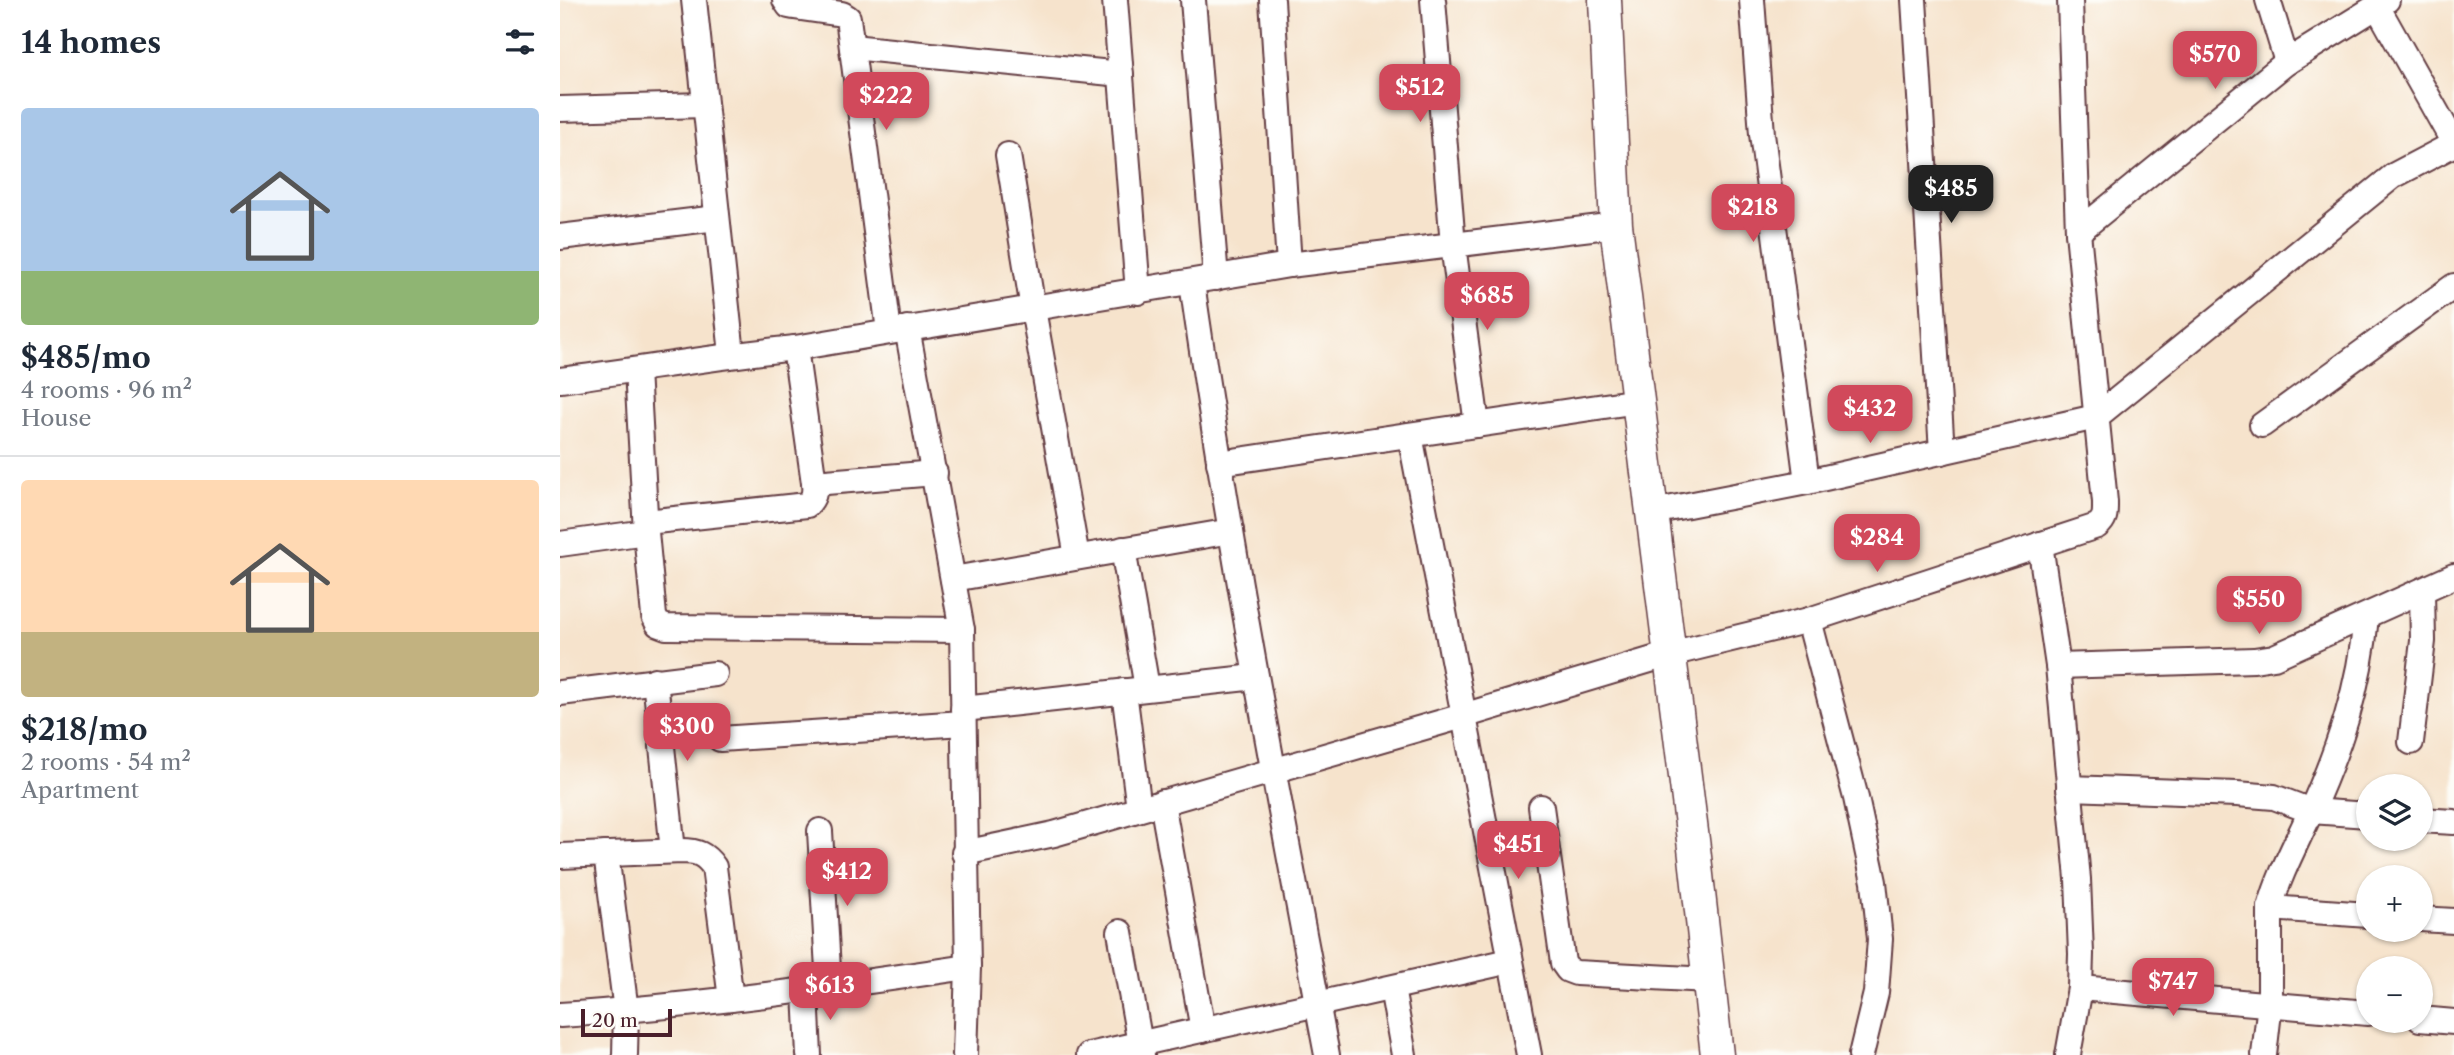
<!DOCTYPE html>
<html lang="en">
<head>
<meta charset="utf-8">
<style>
  :root { --surface:#fff; --page:#f6f6f7; --text:#1f2937; --muted:#747a83; --line:#e0e1e3; --accent:#d1495b }
  body { margin:0; font-family:"Libre Caslon Text",serif; background:var(--page); color:var(--text); height:100vh; display:flex; flex-direction:column; font-size:26px; white-space:nowrap }
  * { box-sizing:border-box; margin:0 }
  p { font-size:23px; color:var(--muted) }
  .icon { flex:none; width:38px; height:38px; fill:none; stroke:currentColor; stroke-width:2; stroke-linecap:round; stroke-linejoin:round }
  .map { position:relative; flex:1; overflow:hidden }
  .side { display:flex; flex-direction:column; background:var(--surface); width:560px }
  .side>* { flex:none }
  .tools { position:absolute; left:1796px; top:774px; display:grid; gap:14px }
  .tools a { display:grid; place-items:center; width:77px; height:77px; border-radius:50%; background:var(--surface); box-shadow:0 2px 5px #0004; font-size:35px }
  .scale { position:absolute; left:21px; bottom:18px; width:91px; box-sizing:border-box; padding-left:7px; border:4px solid #4a1f2b; border-top:0; font-size:19px; line-height:24px; white-space:nowrap; color:#4a1f2b; -webkit-text-stroke:5px #fdfcf7; paint-order:stroke }
  .price { position:absolute; translate:-50% -60px; padding:0 16px; border-radius:14px; background:var(--accent); color:#fff; font-size:23px; line-height:46px; filter:drop-shadow(0 2px 4px #0008) }
  .price::after { content:''; position:absolute; left:50%; top:42px; width:21px; height:16px; margin-left:-10px; background:inherit; clip-path:polygon(0 0,100% 0,50% 100%) }
  .price.selected { background:#222; color:#fff }
  ul { padding:0; list-style:none }
  li { display:grid; align-content:center; gap:14px; height:371px; padding:0 21px }
  li+li { border-top:2px solid var(--line) }
  li span { display:grid; place-items:center; height:217px; border-radius:7px; color:#555 }
  li>.icon { margin-inline-start:auto }
  span .icon { width:126px; height:126px; fill:#fffc; stroke-width:1 }
  li b { font-size:30px }
  h2 { display:flex; justify-content:space-between; align-items:center; height:84px; padding:0 21px; font-size:30px }
  main { display:flex; flex:1; min-height:0 }
  .map>svg:first-child { display:block }
  .lines { fill:none; stroke-linecap:round; stroke-linejoin:round }
  .minor-casing { stroke:#643c43; stroke-width:28 }
  .tertiary-casing { stroke:#643c43; stroke-width:35 }
  .minor { stroke:#fff; stroke-width:24 }
  .tertiary { stroke:#fff; stroke-width:32 }
</style>
</head>
<body>
<main>
<section class="side">
<h2>14 homes<svg class="icon" aria-label="filters" viewBox="0 0 24 24"><path d="M4 7h16M4 17h16"/><circle cx="9" cy="7" r="2"/><circle cx="15" cy="17" r="2"/></svg></h2>
<ul>
<li><span style="background:linear-gradient(#a9c7e8 75%,#8fb573 0)"><svg class="icon" aria-label="home" viewBox="0 0 24 24"><path d="M3 11l9-7 9 7M6 9v11h12V9"/></svg></span><div><b>$485/mo</b><p>4 rooms · 96 m²</p><p>House</p></div></li>
<li><span style="background:linear-gradient(#ffd9b3 70%,#c2b280 0)"><svg class="icon" aria-label="home" viewBox="0 0 24 24"><path d="M3 11l9-7 9 7M6 9v11h12V9"/></svg></span><div><b>$218/mo</b><p>2 rooms · 54 m²</p><p>Apartment</p></div></li>
</ul>
</section>
<div class="map">
<svg width="1894" height="1055" viewBox="0 0 1894 1055">
  <rect width="100%" height="100%" fill="#fdfcf7"/>
  <filter id="ink" filterUnits="userSpaceOnUse"><feTurbulence type="fractalNoise" baseFrequency=".0143" numOctaves="2"/><feDisplacementMap in="SourceGraphic" scale="14" xChannelSelector="R" yChannelSelector="G"/><feConvolveMatrix kernelMatrix="1 2 1 2 8 2 1 2 1" color-interpolation-filters="sRGB"/></filter>
  <filter id="wash" filterUnits="userSpaceOnUse"><feTurbulence type="fractalNoise" baseFrequency=".00686" numOctaves="4" result="noise"/><feDisplacementMap in="SourceGraphic" scale="28" xChannelSelector="R" yChannelSelector="G"/><feGaussianBlur stdDeviation="1.57" result="paint"/><feColorMatrix in="noise" values="0 0 0 0 0 0 0 0 0 0 0 0 0 0 0 0 0 1.4 0 .05"/><feComposite in="paint" operator="in"/></filter>
  <g filter="url(#wash)">
    <rect width="100%" height="100%" fill="#f6e3cc"/>
  </g>
  <g filter="url(#ink)">
    <g class="lines">
      <!-- minor casing -->
      <g class="minor-casing">
        <g id="minor">
          <polyline points="134,0 172,354"/>
          <polyline points="225,0 229,6 234,7 282,14 288,18 329,331"/>
          <polyline points="555,0 578,292"/>
          <polyline points="633,0 656,278"/>
          <polyline points="712,0 729,265"/>
          <polyline points="873,0 893,245 917,425"/>
          <polyline points="1192,0 1202,134 1247,482"/>
          <polyline points="1354,0 1382,452"/>
          <polyline points="1708,0 1727,62"/>
          <polyline points="1817,6 1894,143"/>
          <polyline points="292,47 561,74"/>
          <polyline points="0,109 144,105"/>
          <polyline points="448,155 473,309 517,557"/>
          <polyline points="1518,232 1727,62 1827,0"/>
          <polyline points="0,237 157,218"/>
          <path d="M632,283C669,542 718,798 767,1055"/>
          <polyline points="347,328 402,630 408,967 405,1055"/>
          <polyline points="77,370 86,532 94,616 98,624 106,627 402,630"/>
          <path d="M0,380C79,370 156,356 235,348L729,265L1056,225"/>
          <polyline points="1702,425 1894,286"/>
          <polyline points="850,435 969,1055"/>
          <polyline points="659,463 1078,401"/>
          <polyline points="254,483 375,473"/>
          <polyline points="1092,512 1247,482 1536,417 1833,176 1894,144"/>
          <path d="M86,522L247,505C254,498 255,493 254,483L235,348"/>
          <polyline points="0,544 86,532"/>
          <polyline points="1480,544 1498,666 1518,879 1521,954 1520,988 1508,1055"/>
          <polyline points="563,549 587,688"/>
          <polyline points="393,579 671,531"/>
          <polyline points="1249,620 1296,798 1314,882 1320,939 1316,993 1301,1055"/>
          <polyline points="1498,666 1694,660 1714,657 1894,576"/>
          <polyline points="95,680 113,851"/>
          <polyline points="564,691 579,809"/>
          <polyline points="0,693 155,674"/>
          <polyline points="403,709 696,677"/>
          <polyline points="160,739 403,723"/>
          <polyline points="1851,742 1863,641 1862,591"/>
          <polyline points="1509,788 1677,794 1714,797 1751,811 1808,815"/>
          <polyline points="602,802 643,1030"/>
          <polyline points="981,807 1003,963 1008,970 1016,973 1149,980"/>
          <polyline points="1860,820 1894,822"/>
          <polyline points="260,831 269,987"/>
          <path d="M404,853L494,834L903,716L1110,654L1249,620L1537,526C1546,519 1545,513 1545,502L1518,232L1510,0"/>
          <polyline points="46,854 66,1011 65,1055"/>
          <path d="M0,856L122,851C137,851 145,854 154,867L171,999"/>
          <polyline points="1710,908 1808,915"/>
          <polyline points="1860,919 1894,921"/>
          <polyline points="560,932 582,1055"/>
          <polyline points="832,988 844,1055"/>
          <polyline points="1520,988 1808,1013"/>
          <polyline points="246,991 249,1055"/>
          <path d="M0,1015C137,1006 272,987 408,967"/>
          <polyline points="1860,1019 1894,1022"/>
          <polyline points="529,1055 950,961"/>
          <path d="M1704,1055L1710,1003V908C1719,875 1736,844 1750,813C1779,749 1800,687 1806,617"/>
        </g>
      </g>
      <!-- tertiary casing -->
      <g class="tertiary-casing">
        <polyline id="tertiary" points="1045,0 1056,225 1134,848 1157,1055"/>
      </g>
      <!-- minor -->
      <use href="#minor" class="minor"/>
      <!-- tertiary -->
      <use href="#tertiary" class="tertiary"/>
    </g>
  </g>
</svg>
<div class="tools">
<a><svg class="icon" aria-label="layers" viewBox="0 0 24 24"><path d="M12 4l9 5-9 5-9-5zM3 14l9 5 9-5"/></svg></a>
<a>+</a>
<a>−</a>
</div>
<div class="scale">20 m</div>
<b class="price" style="left:1655px;top:91px">$570</b>
<b class="price" style="left:860px;top:124px">$512</b>
<b class="price" style="left:326px;top:132px">$222</b>
<b class="price selected" style="left:1391px;top:225px">$485</b>
<b class="price" style="left:1193px;top:244px">$218</b>
<b class="price" style="left:927px;top:332px">$685</b>
<b class="price" style="left:1310px;top:445px">$432</b>
<b class="price" style="left:1317px;top:574px">$284</b>
<b class="price" style="left:1699px;top:636px">$550</b>
<b class="price" style="left:127px;top:763px">$300</b>
<b class="price" style="left:958px;top:881px">$451</b>
<b class="price" style="left:287px;top:908px">$412</b>
<b class="price" style="left:1613px;top:1018px">$747</b>
<b class="price" style="left:270px;top:1022px">$613</b>
</div>
</main>
</body>
</html>
